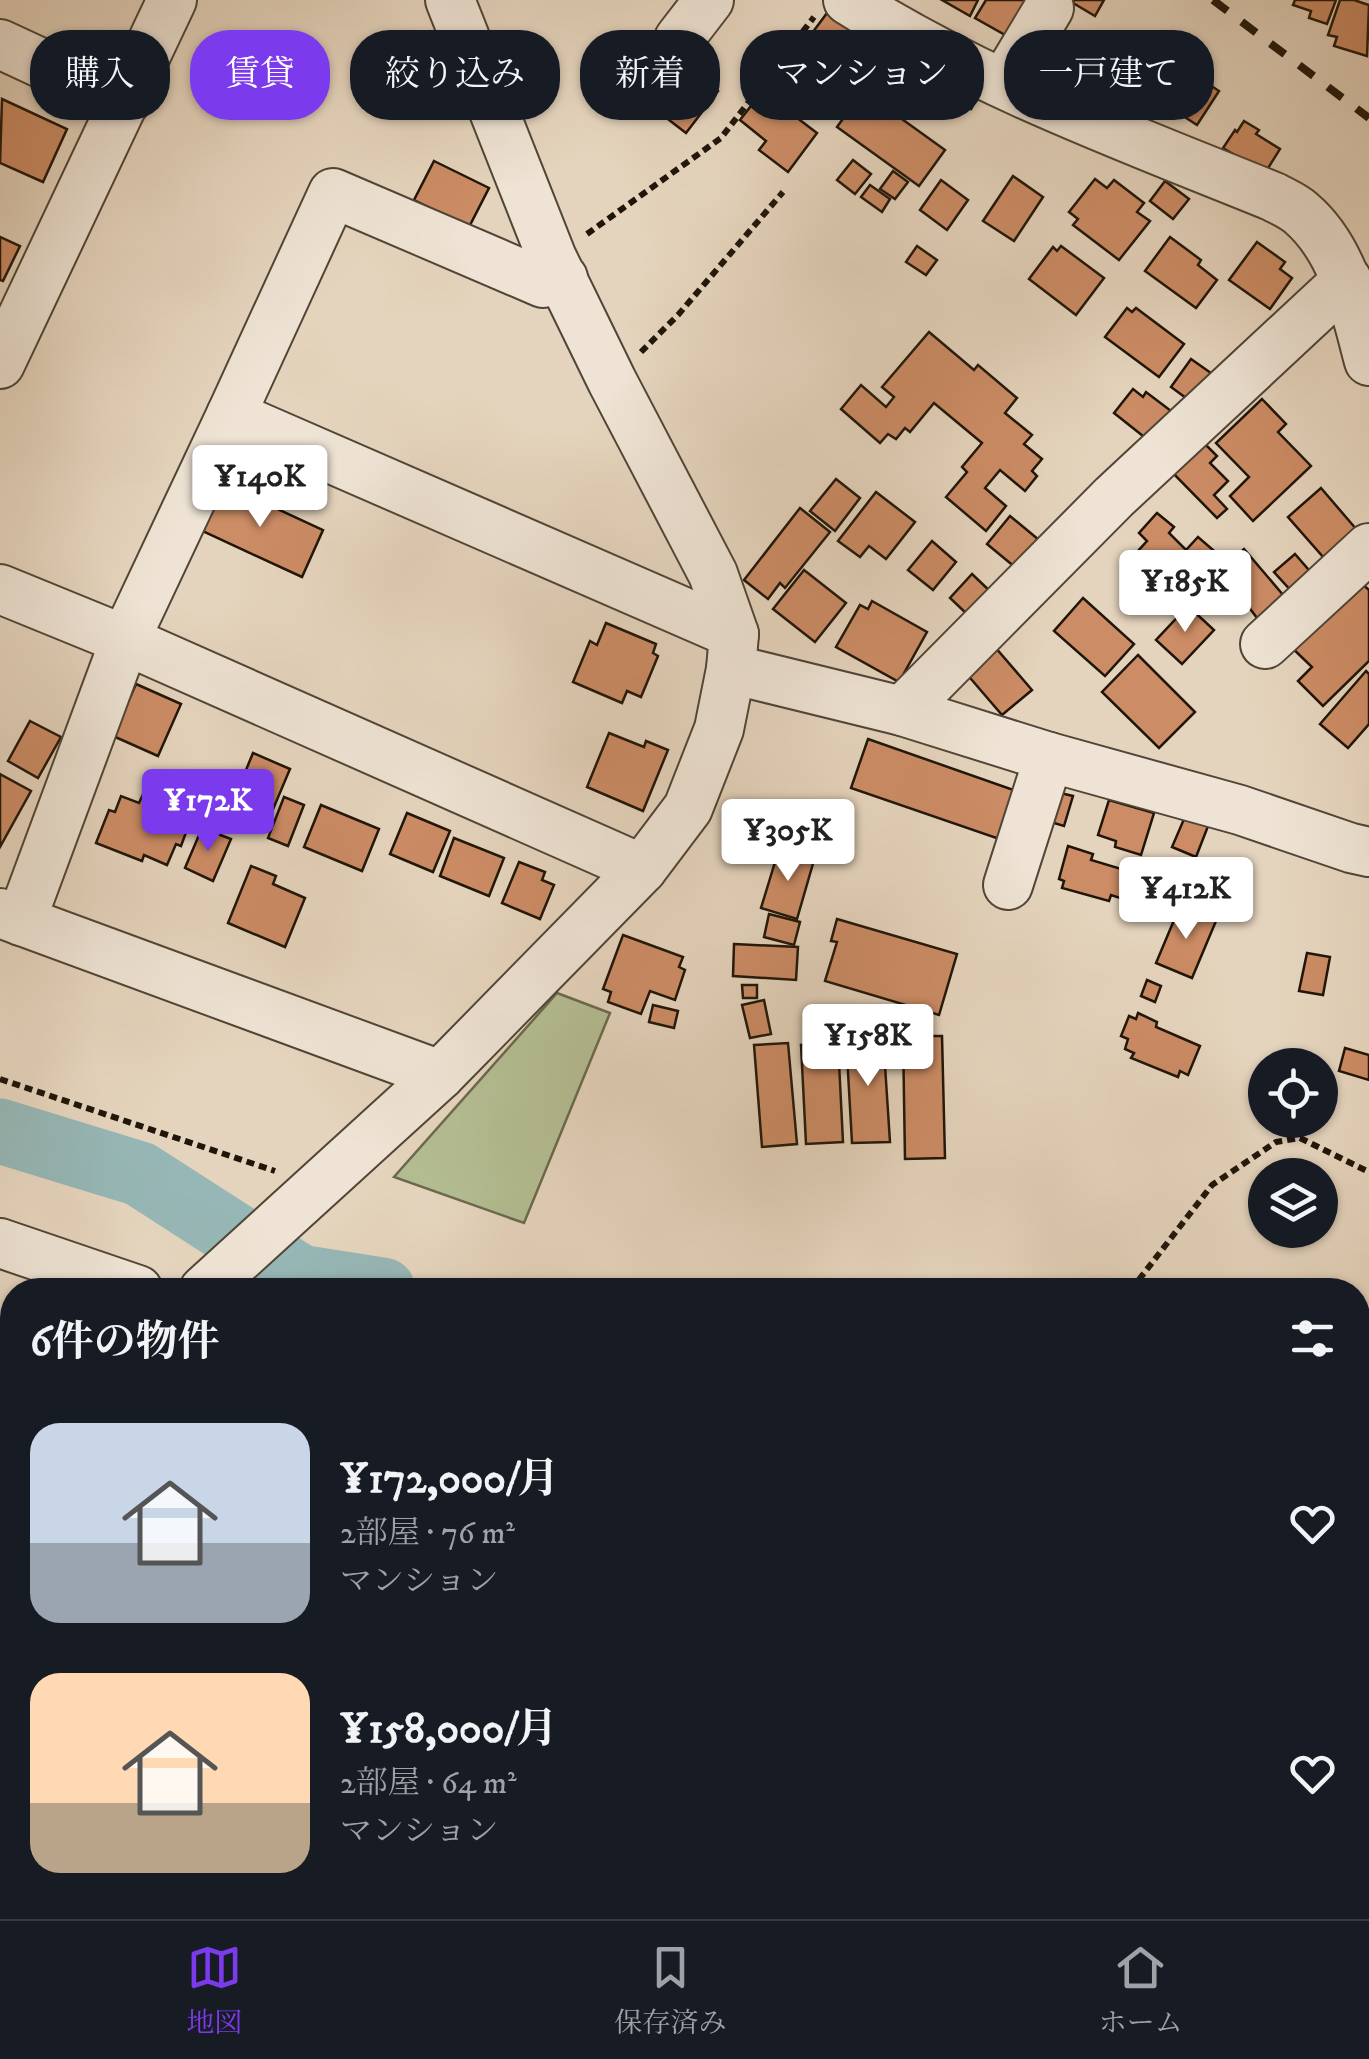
<!DOCTYPE html>
<html lang="ja">
<head>
<meta charset="utf-8">
<style>
  :root { --surface:#171b24; --page:#242831; --text:#f1f3f6; --muted:#9ea1a6; --line:#363941; --accent:#7c3aed }
  body { margin:0; font-family:"IM FELL DW Pica","Noto Serif JP",serif; background:var(--page); color:var(--text); height:100vh; display:flex; flex-direction:column; font-size:38px; white-space:nowrap }
  * { box-sizing:border-box; margin:0 }
  p { font-size:32px; color:var(--muted) }
  .icon { flex:none; width:55px; height:55px; fill:none; stroke:currentColor; stroke-width:2; stroke-linecap:round; stroke-linejoin:round }
  .map { position:relative; flex:1; overflow:hidden }
  .side { position:absolute; left:0px; top:1278px; width:1370px; height:642px; display:flex; flex-direction:column; background:var(--surface); border-radius:40px 40px 0 0; box-shadow:0 2px 8px #0004 }
  .side>* { flex:none }
  .banner { position:absolute; left:30px; top:30px; width:1310px; height:90px; display:flex; gap:20px }
  .tools { position:absolute; left:1248px; top:1048px; display:grid; gap:20px }
  .tools a { display:grid; place-items:center; width:90px; height:90px; border-radius:50%; background:var(--surface); box-shadow:0 2px 8px #0004; font-size:50px }
  .price { position:absolute; translate:-50% -85px; padding:0 22px; border-radius:10px; background:#fff; color:#222; font-size:32px; line-height:65px; filter:drop-shadow(0 2px 5px #0008) }
  .price::after { content:''; position:absolute; left:50%; top:60px; width:30px; height:22px; margin-left:-15px; background:inherit; clip-path:polygon(0 0,100% 0,50% 100%) }
  .price.current { background:var(--accent); color:#fff }
  ul { padding:0; list-style:none }
  li { display:flex; align-items:center; gap:30px; height:250px; padding:0 30px }
  li span { display:grid; place-items:center; flex:none; width:280px; height:200px; border-radius:30px; color:#555 }
  li>.icon { margin-inline-start:auto }
  span .icon { width:120px; height:120px; fill:#fffc; stroke-width:1 }
  li b { font-size:42px }
  h2 { display:flex; justify-content:space-between; align-items:center; height:120px; padding:0 30px; font-size:42px }
  .chip { padding:0 35px; border-radius:40px; background:var(--surface); box-shadow:0 2px 8px #0004; font-size:35px; line-height:90px }
  .chip.current { background:var(--accent); color:#fff }
  .tabs { display:flex; justify-content:space-around; align-items:center; height:140px; border-top:2px solid var(--line); background:var(--surface); font-size:28px; color:var(--muted) }
  .tabs a { display:grid; justify-items:center; gap:5px }
  .tabs .current { color:var(--accent) }
  .map>svg:first-child { display:block }
  .green { fill:#b4bd92; stroke:#6a694e; stroke-width:2.5 }
  .lines { fill:none; stroke-linecap:round; stroke-linejoin:round }
  .river { stroke:#96b7b6; stroke-width:65 }
  .building { fill:#cc8c65; stroke:#1f1509; stroke-width:2.5 }
  .minor-casing { stroke:#504536; stroke-width:52 }
  .path { stroke:#1f1509; stroke-width:6; stroke-dasharray:8 5; stroke-linecap:butt }
  .minor { stroke:#eee3d4; stroke-width:48 }
  .rail { stroke:#1f1509; stroke-width:8; stroke-dasharray:18 18; stroke-linecap:butt }
</style>
</head>
<body>
<div class="map">
<svg width="1369" height="1919" viewBox="0 0 1369 1919">
  <rect width="100%" height="100%" fill="#e5d4bd"/>
  <filter id="stains"><feTurbulence type="fractalNoise" baseFrequency=".002" numOctaves="4"/><feColorMatrix values="0 0 0 0 .2 0 0 0 0 .09 0 0 0 0 .02 0 0 0 .5 -.17"/></filter>
  <radialGradient id="worn" r=".72"><stop offset=".6" stop-color="#630" stop-opacity="0"/><stop offset="1" stop-color="#630" stop-opacity=".3"/></radialGradient>
  <!-- green -->
  <g class="green">
    <polygon points="557,993 610,1013 524,1223 394,1177"/>
    <polygon points="1369,1667 1369,1876 1358,1863 1358,1670"/>
  </g>
  <g class="lines">
    <!-- river -->
    <g class="river">
      <polyline points="0,1131 140,1174 300,1277 383,1290"/>
      <polyline points="1358,1782 1369,1786"/>
    </g>
  </g>
  <!-- building -->
  <g class="building">
    <polygon points="942,0 978,0 970,16"/>
    <polygon points="986,0 1027,0 1007,36 975,18"/>
    <polygon points="1074,0 1104,0 1095,16 1073,3"/>
    <polygon points="1295,0 1336,0 1327,24 1309,18 1311,11 1293,5"/>
    <polygon points="1340,0 1354,0 1369,5 1367,56 1334,46 1337,37 1328,35"/>
    <polygon points="830,9 865,35 835,76 826,70 815,84 789,64"/>
    <polygon points="1051,24 1096,49 1082,74 1063,63 1058,72 1053,69 1047,80 1027,69"/>
    <polygon points="653,42 718,91 686,133 621,83"/>
    <polygon points="1164,54 1219,91 1197,125 1151,95 1155,89 1145,83"/>
    <polygon points="955,75 981,91 971,109 944,94"/>
    <polygon points="769,83 790,100 784,108 817,133 788,172 759,150 766,141 740,120"/>
    <polygon points="863,91 945,150 919,186 837,127"/>
    <polygon points="2,99 67,129 43,182 0,163"/>
    <polygon points="1244,121 1259,130 1256,134 1280,149 1265,173 1223,148 1235,130 1237,132"/>
    <polygon points="853,160 871,174 855,194 837,180"/>
    <polygon points="434,161 489,188 469,227 414,200"/>
    <polygon points="893,171 908,182 895,199 880,189"/>
    <polygon points="1013,176 1043,197 1014,241 983,221"/>
    <polygon points="1095,179 1107,188 1114,180 1144,203 1137,212 1150,221 1119,260 1073,225 1078,219 1069,212"/>
    <polygon points="941,180 968,200 947,230 920,210"/>
    <polygon points="1165,181 1189,199 1173,219 1150,201"/>
    <polygon points="870,185 890,199 882,212 861,197"/>
    <polygon points="0,237 20,246 3,281 0,280"/>
    <polygon points="1170,237 1201,260 1198,265 1217,280 1196,308 1145,271"/>
    <polygon points="1257,242 1285,262 1280,269 1292,278 1270,309 1229,280"/>
    <polygon points="917,246 937,260 926,275 906,262"/>
    <polygon points="1061,246 1104,278 1076,315 1029,279 1053,247 1057,251"/>
    <polygon points="1127,308 1132,312 1136,308 1184,344 1159,377 1105,337"/>
    <polygon points="929,332 974,370 978,365 1017,398 1005,413 1032,435 1024,444 1042,459 1032,471 1037,476 1025,491 1000,470 985,488 1006,506 986,531 946,497 967,472 962,467 982,443 934,403 910,432 905,428 896,439 888,434 880,443 841,409 861,385 886,407 894,397 882,387"/>
    <polygon points="1191,359 1218,378 1197,406 1171,387"/>
    <polygon points="1133,389 1143,397 1146,392 1171,411 1148,440 1114,413"/>
    <polygon points="1262,399 1286,424 1278,432 1311,466 1253,521 1230,496 1249,477 1216,443"/>
    <polygon points="1197,436 1217,456 1210,463 1228,481 1214,495 1227,509 1217,518 1166,466"/>
    <polygon points="836,479 860,498 835,531 810,511"/>
    <polygon points="219,482 323,530 302,577 198,529"/>
    <polygon points="1321,488 1357,530 1324,558 1288,517"/>
    <polygon points="876,492 915,522 886,559 869,546 860,557 838,541"/>
    <polygon points="800,508 830,532 785,588 780,583 768,599 744,580"/>
    <polygon points="1157,513 1174,527 1169,533 1186,550 1198,537 1220,556 1178,602 1152,578 1149,582 1127,563 1147,541 1139,533"/>
    <polygon points="1010,516 1045,545 1022,573 987,544"/>
    <polygon points="932,541 956,562 933,590 908,570"/>
    <polygon points="1244,549 1284,596 1257,618 1248,606 1240,613 1211,578"/>
    <polygon points="1295,554 1314,576 1294,594 1274,572"/>
    <polygon points="804,570 846,603 815,642 773,609"/>
    <polygon points="972,574 992,593 970,617 950,598"/>
    <polygon points="1361,583 1369,590 1369,661 1323,706 1298,681 1312,667 1286,642"/>
    <polygon points="1083,598 1134,644 1105,676 1054,631"/>
    <polygon points="872,601 927,632 899,682 836,647 860,605 868,609"/>
    <polygon points="1188,606 1214,630 1182,664 1156,640"/>
    <polygon points="606,623 656,644 653,653 658,656 641,697 627,691 622,703 573,682 590,641 597,645"/>
    <polygon points="995,647 1032,690 1002,715 965,672"/>
    <polygon points="1138,655 1195,712 1159,748 1102,692"/>
    <polygon points="1366,671 1369,674 1369,724 1348,748 1320,724"/>
    <polygon points="136,684 181,704 158,756 113,736"/>
    <polygon points="30,721 61,737 38,778 8,761"/>
    <polygon points="609,733 644,747 646,741 668,750 643,811 587,787"/>
    <polygon points="868,739 1022,793 1005,841 851,788"/>
    <polygon points="253,753 290,769 271,814 234,799"/>
    <polygon points="0,774 31,791 0,847"/>
    <polygon points="144,792 163,799 160,807 191,819 181,846 176,844 167,865 144,855 142,861 96,843 109,810 115,812 121,796 139,803"/>
    <polygon points="1056,792 1073,796 1064,826 1047,821"/>
    <polygon points="284,797 304,805 288,846 268,838"/>
    <polygon points="1109,800 1154,813 1141,855 1115,847 1116,841 1098,835"/>
    <polygon points="321,805 379,829 362,871 304,847"/>
    <polygon points="1187,812 1210,821 1196,857 1172,847"/>
    <polygon points="407,813 450,831 433,872 390,854"/>
    <polygon points="202,828 231,839 213,881 185,868"/>
    <polygon points="454,838 504,858 489,896 440,876"/>
    <polygon points="1068,846 1093,854 1091,860 1128,871 1120,898 1111,895 1109,901 1062,888 1064,881 1059,879"/>
    <polygon points="779,849 814,860 797,919 761,908"/>
    <polygon points="519,862 545,872 542,880 554,885 540,919 502,903"/>
    <polygon points="1158,863 1181,872 1164,919 1125,905 1135,880 1143,883 1148,870 1155,872"/>
    <polygon points="251,866 276,876 273,884 305,898 285,947 228,923"/>
    <polygon points="1180,906 1216,921 1192,978 1156,963"/>
    <polygon points="769,914 800,922 794,945 764,937"/>
    <polygon points="837,919 957,954 939,1015 825,981 837,942 831,941"/>
    <polygon points="623,935 683,957 679,967 685,970 675,1000 650,991 641,1014 608,1002 611,992 603,989"/>
    <polygon points="734,944 798,947 796,980 733,976"/>
    <polygon points="1307,953 1330,957 1323,995 1299,991"/>
    <polygon points="1147,980 1161,986 1155,1002 1141,996"/>
    <polygon points="742,985 757,985 757,998 743,998"/>
    <polygon points="764,1000 771,1034 750,1038 742,1005"/>
    <polygon points="653,1005 678,1011 674,1028 649,1022"/>
    <polygon points="1138,1013 1157,1022 1156,1027 1200,1046 1188,1075 1180,1071 1178,1077 1131,1058 1134,1053 1125,1049 1128,1039 1121,1036 1129,1016 1136,1019"/>
    <polygon points="883,1035 890,1142 852,1143 846,1037"/>
    <polygon points="903,1036 942,1036 945,1158 905,1159"/>
    <polygon points="788,1043 797,1144 762,1147 754,1045"/>
    <polygon points="838,1043 843,1142 806,1144 801,1045"/>
    <polygon points="1345,1048 1369,1055 1369,1080 1339,1071"/>
    <polygon points="1358,1885 1369,1888 1361,1919 1342,1919 1319,1911 1321,1908 1358,1908"/>
    <polygon points="1175,1908 1225,1908 1221,1919 1211,1919"/>
    <polygon points="1232,1908 1266,1908 1292,1917 1291,1919 1228,1919"/>
    <polygon points="1118,1909 1130,1919 1111,1919"/>
  </g>
  <g class="lines">
    <!-- minor casing -->
    <g class="minor-casing">
      <g id="minor">
        <path d="M848,0C980,84 1129,138 1274,197C1283,202 1293,206 1301,213C1344,250 1355,309 1369,361"/>
        <polyline points="679,39 709,0"/>
        <polyline points="0,44 125,102"/>
        <polyline points="1004,83 1049,8"/>
        <polyline points="0,364 172,0"/>
        <polyline points="231,415 333,193 543,283 563,278"/>
        <polyline points="0,589 125,640 642,869"/>
        <polyline points="1265,644 1369,548"/>
        <polyline points="731,669 902,711 1049,757 1240,810 1351,848 1369,852"/>
        <polyline points="902,711 1114,497 1347,280"/>
        <polyline points="1008,885 1049,757"/>
        <polyline points="0,913 440,1075"/>
        <polyline points="21,921 125,640 231,415 734,634"/>
        <polyline points="0,1243 138,1290"/>
        <polyline points="204,1290 440,1075 642,869 688,808 719,729 731,669 734,634 713,574 612,381 552,258 450,0"/>
        <polyline points="0,1472 12,1461"/>
        <polyline points="1358,1837 1369,1842"/>
        <polyline points="1040,1908 1050,1919"/>
        <polyline points="908,1919 922,1908"/>
      </g>
    </g>
    <!-- path -->
    <g class="path">
      <polyline points="587,234 721,138 814,17"/>
      <polyline points="641,352 678,315 783,192"/>
      <polyline points="0,1079 275,1171"/>
      <polyline points="1131,1290 1212,1185 1276,1142 1300,1138 1369,1172"/>
      <polyline points="422,1919 425,1908"/>
    </g>
    <!-- minor -->
    <use href="#minor" class="minor"/>
    <!-- rail -->
    <polyline class="rail" points="1213,0 1369,118"/>
  </g>
  <rect width="100%" height="100%" filter="url(#stains)"/>
  <rect width="100%" height="100%" fill="url(#worn)"/>
</svg>
<div class="tools">
<a><svg class="icon" aria-label="locate" viewBox="0 0 24 24"><circle cx="12" cy="12" r="6"/><path d="M12 2v4M12 18v4M2 12h4M18 12h4"/></svg></a>
<a><svg class="icon" aria-label="layers" viewBox="0 0 24 24"><path d="M12 4l9 5-9 5-9-5zM3 14l9 5 9-5"/></svg></a>
</div>
<b class="price" style="left:260px;top:530px">¥140K</b>
<b class="price" style="left:1185px;top:635px">¥185K</b>
<b class="price current" style="left:208px;top:854px">¥172K</b>
<b class="price" style="left:788px;top:884px">¥305K</b>
<b class="price" style="left:1186px;top:942px">¥412K</b>
<b class="price" style="left:868px;top:1089px">¥158K</b>
<div class="banner">
<a class="chip">購入</a>
<a class="chip current">賃貸</a>
<a class="chip">絞り込み</a>
<a class="chip">新着</a>
<a class="chip">マンション</a>
<a class="chip">一戸建て</a>
</div>
<section class="side">
<h2>6件の物件<svg class="icon" aria-label="filters" viewBox="0 0 24 24"><path d="M4 7h16M4 17h16"/><circle cx="9" cy="7" r="2"/><circle cx="15" cy="17" r="2"/></svg></h2>
<ul>
<li><span style="background:linear-gradient(#c9d6e8 60%,#9aa5b1 0)"><svg class="icon" aria-label="home" viewBox="0 0 24 24"><path d="M3 11l9-7 9 7M6 9v11h12V9"/></svg></span><div><b>¥172,000/月</b><p>2部屋 · 76 m²</p><p>マンション</p></div><svg class="icon" aria-label="heart" viewBox="0 0 24 24"><path d="M12 20l-8-8c-3-5 5-10 8-4 3-6 11-1 8 4z"/></svg></li>
<li><span style="background:linear-gradient(#ffd9b3 65%,#b9a48a 0)"><svg class="icon" aria-label="home" viewBox="0 0 24 24"><path d="M3 11l9-7 9 7M6 9v11h12V9"/></svg></span><div><b>¥158,000/月</b><p>2部屋 · 64 m²</p><p>マンション</p></div><svg class="icon" aria-label="heart" viewBox="0 0 24 24"><path d="M12 20l-8-8c-3-5 5-10 8-4 3-6 11-1 8 4z"/></svg></li>
</ul>
</section>
</div>
<nav class="tabs">
<a class="current"><svg class="icon" aria-label="map" viewBox="0 0 24 24"><path d="M3 6l6-2 6 2 6-2v14l-6 2-6-2-6 2zM9 4v14M15 6v14"/></svg>地図</a>
<a><svg class="icon" aria-label="saved" viewBox="0 0 24 24"><path d="M7 4h10v16l-5-4-5 4z"/></svg>保存済み</a>
<a><svg class="icon" aria-label="home" viewBox="0 0 24 24"><path d="M3 11l9-7 9 7M6 9v11h12V9"/></svg>ホーム</a>
</nav>
</body>
</html>
